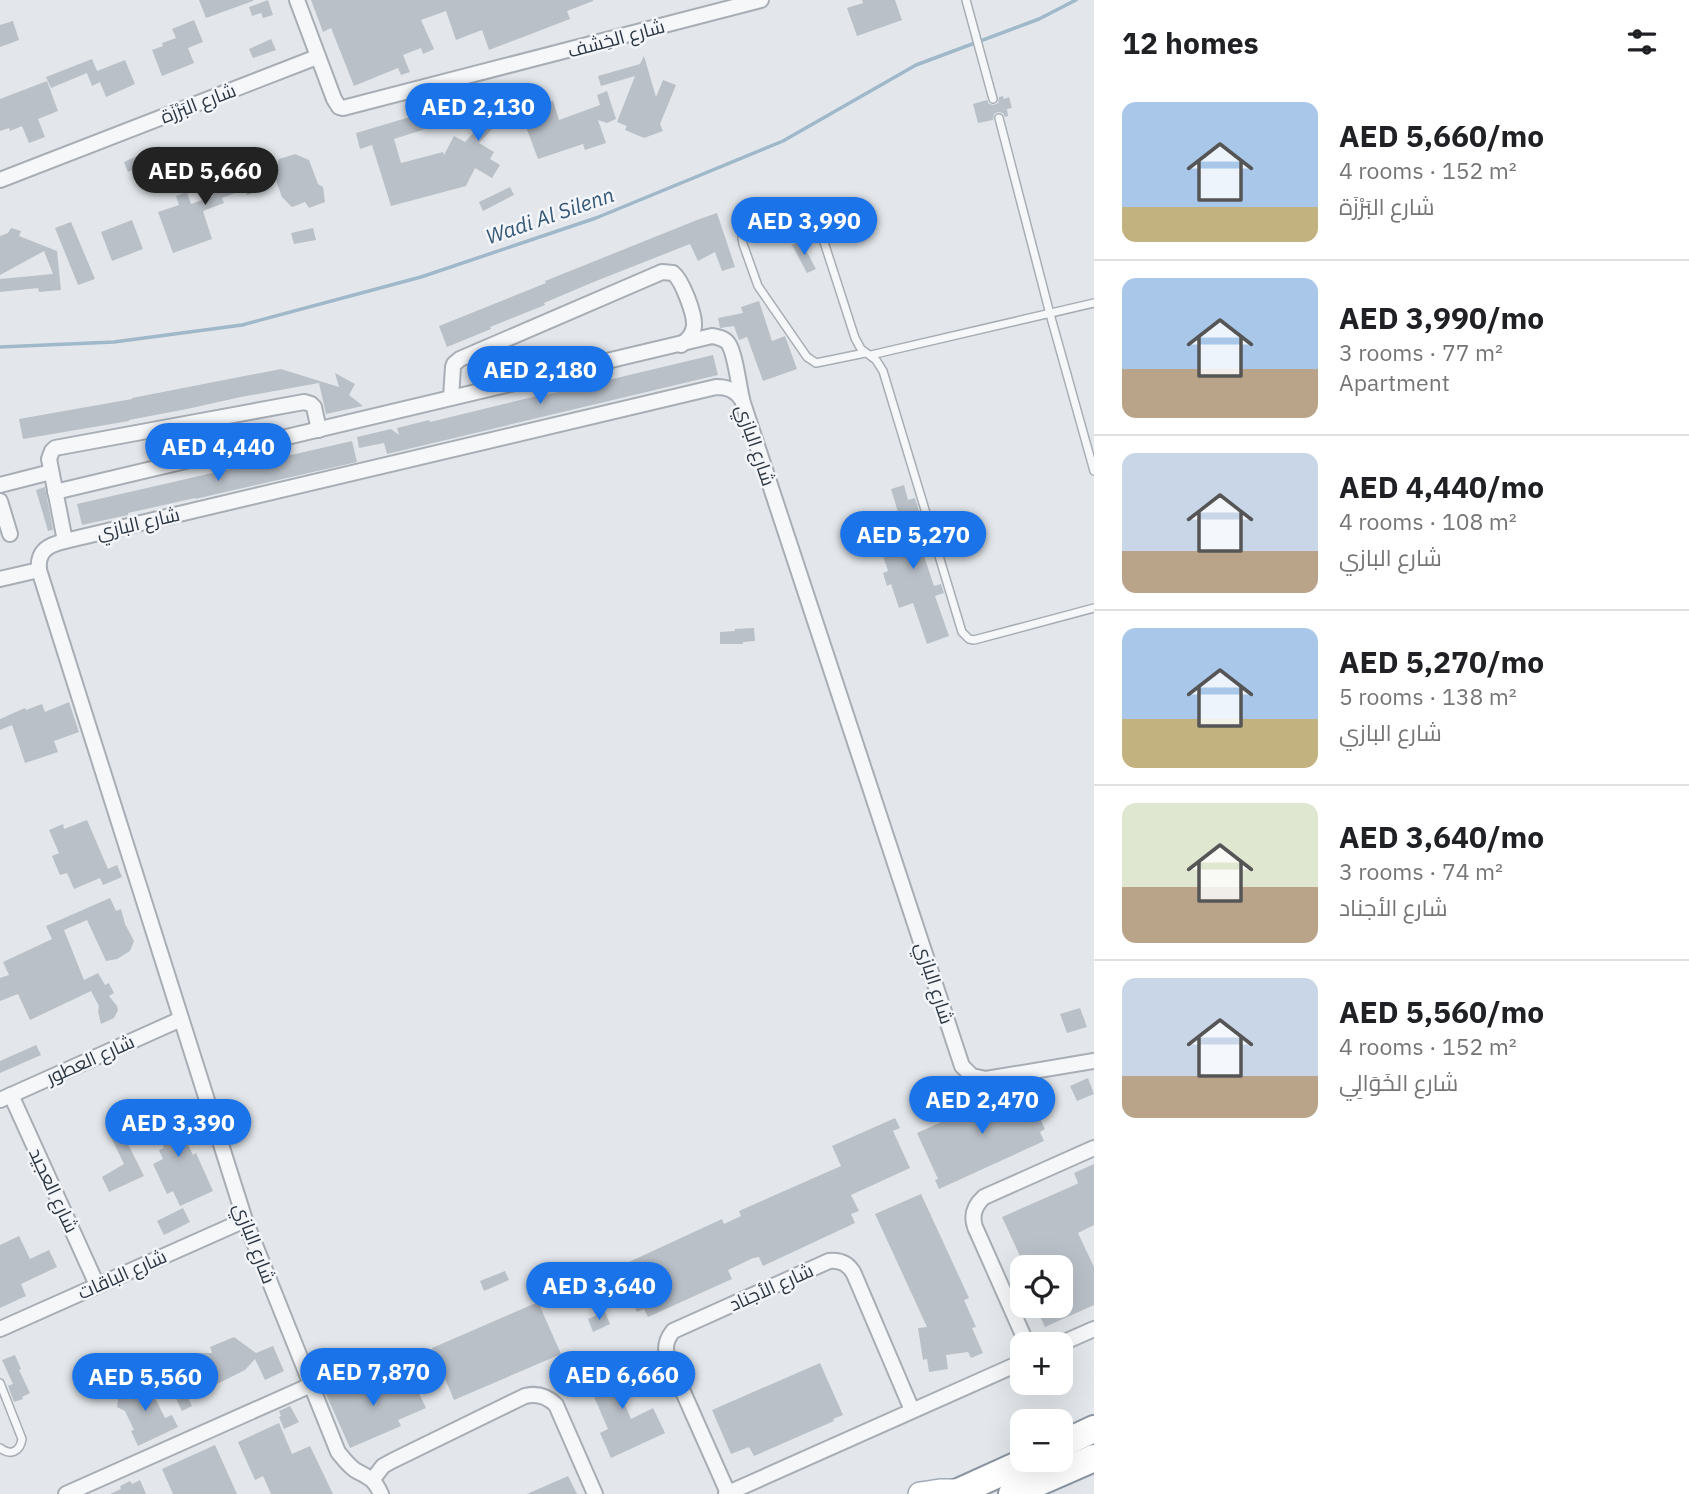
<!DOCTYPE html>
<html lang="en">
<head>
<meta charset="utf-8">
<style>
  :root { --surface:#fff; --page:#f2f2f2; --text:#202124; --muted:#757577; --line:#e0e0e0; --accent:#1a73e8 }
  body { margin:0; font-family:"IBM Plex Sans",Cairo,sans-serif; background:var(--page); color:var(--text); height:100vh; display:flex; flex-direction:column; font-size:26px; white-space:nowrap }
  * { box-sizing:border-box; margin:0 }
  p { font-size:23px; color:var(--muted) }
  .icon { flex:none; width:38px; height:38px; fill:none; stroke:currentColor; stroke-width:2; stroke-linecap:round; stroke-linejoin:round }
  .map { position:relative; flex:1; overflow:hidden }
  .panel { display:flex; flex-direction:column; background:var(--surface); width:595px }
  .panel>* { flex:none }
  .buttons { position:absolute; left:1010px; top:1255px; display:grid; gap:14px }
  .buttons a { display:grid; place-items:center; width:63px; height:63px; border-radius:14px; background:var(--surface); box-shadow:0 7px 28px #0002; font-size:35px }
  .price { position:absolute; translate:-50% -60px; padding:0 16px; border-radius:24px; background:var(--accent); color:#fff; font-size:23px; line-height:46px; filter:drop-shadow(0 2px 4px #0008) }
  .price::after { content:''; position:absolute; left:50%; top:42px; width:21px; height:16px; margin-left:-10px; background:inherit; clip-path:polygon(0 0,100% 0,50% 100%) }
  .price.current { background:#222; color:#fff }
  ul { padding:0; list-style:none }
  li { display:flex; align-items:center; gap:21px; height:175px; padding:0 28px }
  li+li { border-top:2px solid var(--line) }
  li span { display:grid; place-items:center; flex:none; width:196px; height:140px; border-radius:14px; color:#555 }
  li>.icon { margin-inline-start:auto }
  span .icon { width:84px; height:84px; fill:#fffc; stroke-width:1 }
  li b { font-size:30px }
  h2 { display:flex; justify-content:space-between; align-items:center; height:84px; padding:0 28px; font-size:30px }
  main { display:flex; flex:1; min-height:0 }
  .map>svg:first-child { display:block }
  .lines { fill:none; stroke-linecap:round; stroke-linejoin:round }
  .stream { stroke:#9fb8ca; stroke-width:3.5 }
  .building { fill:#bac0c8 }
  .lane-casing { stroke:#a8aeb5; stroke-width:10 }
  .street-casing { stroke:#a8aeb5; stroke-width:18 }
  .primary-casing { stroke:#a2acb7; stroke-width:26 }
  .highway-casing { stroke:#8a95a1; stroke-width:30 }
  .lane { stroke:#f6f7f9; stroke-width:7 }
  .street { stroke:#f6f7f9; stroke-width:14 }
  .primary { stroke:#fff; stroke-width:23 }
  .highway { stroke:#fff; stroke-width:26 }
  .labels { text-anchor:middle; stroke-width:5; stroke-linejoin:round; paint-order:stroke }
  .street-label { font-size:19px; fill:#2b3643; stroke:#f3f5f8 }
  .water-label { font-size:21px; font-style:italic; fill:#355877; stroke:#f3f5f8 }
</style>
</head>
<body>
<main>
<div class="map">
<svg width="1094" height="1494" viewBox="0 0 1094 1494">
  <rect width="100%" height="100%" fill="#e3e7eb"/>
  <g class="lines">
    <!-- stream -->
    <polyline class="stream" points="0,347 114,342 242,325 421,277 596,218 783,141 916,65 1039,19 1076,0"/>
  </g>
  <!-- building -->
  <g class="building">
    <polygon points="199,0 253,0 253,1 206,18"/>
    <polygon points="268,0 273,15 263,18 261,13 252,16 249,7"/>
    <polygon points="311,0 593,0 593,1 567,11 570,19 489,50 482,30 456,40 446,11 421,20 434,49 423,54 421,48 403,55 410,72 401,75 398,68 354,86 331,28 323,32"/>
    <polygon points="862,0 895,0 902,20 857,36 847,8 863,3"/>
    <polygon points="194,20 203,42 188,48 194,63 162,76 152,50 163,46 162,43 176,38 172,29"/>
    <polygon points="13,21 19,40 0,47 0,25"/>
    <polygon points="271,39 276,50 253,58 249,49"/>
    <polygon points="644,56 656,97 663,80 676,85 660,124 663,131 644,138 625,130 627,126 617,122 635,76 601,86 598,76 640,64"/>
    <polygon points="92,59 97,71 125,60 135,84 106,97 100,82 92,86 87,73 51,88 46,77"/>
    <polygon points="47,81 58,111 38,119 45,137 29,143 22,126 10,131 9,128 0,131 0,99"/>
    <polygon points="495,87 499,100 521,92 527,110 553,101 559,120 600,105 597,95 607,91 616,119 607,123 598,120 606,143 585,150 583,144 538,159 523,119 509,124 506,114 479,143 494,152 490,159 500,165 492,178 475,168 466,186 391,206 372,145 360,149 356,133 430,111 435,126 394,139 401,163 443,152 444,155 454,136 465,142 474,132 468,113 470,108 473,107 470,95"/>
    <polygon points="1003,96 1004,99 1009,97 1012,108 1007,109 1008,116 1005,117 1003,113 998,112 994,114 993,120 978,123 973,104 987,100 989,104 994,105 998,103 999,97"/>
    <polygon points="159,146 164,156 180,149 187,167 159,179 151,161 128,172 124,162"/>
    <polygon points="295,154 309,160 318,184 323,187 325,202 309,208 305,202 292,207 282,197 273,173 279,159"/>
    <polygon points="265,158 268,166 249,174 256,192 247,195 245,189 222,198 224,203 203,211 212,239 173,253 158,212 179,205 176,196 187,192 191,204 213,196 206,179"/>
    <polygon points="510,187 514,195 483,211 479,202"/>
    <polygon points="773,198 776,208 745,219 741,208"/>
    <polygon points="717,213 735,267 722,271 715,252 698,261 690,244 596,281 544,303 545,305 490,327 491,329 447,347 439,326 546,283 545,281 697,220"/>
    <polygon points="132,220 143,249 112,261 101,232"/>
    <polygon points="71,222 95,279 78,285 55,228"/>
    <polygon points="11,228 21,231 19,236 57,251 61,290 39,292 38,288 0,292 0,279 53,274 44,251 0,275 0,236 8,233"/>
    <polygon points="313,228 316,240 294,244 291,233"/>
    <polygon points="801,241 816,269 807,273 792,245"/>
    <polygon points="759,301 772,341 785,336 797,369 763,381 747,337 739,340 734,326 720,328 718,318 743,313 741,307"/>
    <polygon points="713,355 718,375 387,454 384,443 359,448 357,437 391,429 399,435 397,428 429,420 430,422 541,395 541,396"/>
    <polygon points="281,369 339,387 335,373 355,384 349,395 363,406 326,414 319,383 241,397 187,409 129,420 129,421 23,439 19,419 132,399 132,398"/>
    <polygon points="352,441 357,462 195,499 195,498 128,513 128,515 82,525 77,504"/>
    <polygon points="904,485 908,500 915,498 921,518 914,520 916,525 914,526 934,586 941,584 944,593 935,596 949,636 927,644 913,603 899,608 891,584 887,586 883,573 888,571 882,553 888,551 884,538 904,532 891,489"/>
    <polygon points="45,487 53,530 48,531 36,490"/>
    <polygon points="754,628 755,641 743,642 743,644 720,644 720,632 735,631 735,629"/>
    <polygon points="69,702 79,732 54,741 58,752 25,763 12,725 0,730 0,719 25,708 26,710 42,704 45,712"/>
    <polygon points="87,820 108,869 117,865 122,877 103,885 100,878 74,889 67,873 60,875 52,856 59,853 49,830 63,824 64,829"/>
    <polygon points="110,898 116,911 121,909 125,924 134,941 130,951 117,959 106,961 87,920 64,930 84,980 98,973 105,985 109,983 114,993 109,996 117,1006 118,1010 114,1018 101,1024 98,1011 99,1006 91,991 30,1020 18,994 0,1001 0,978 9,975 3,962 52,939 46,926"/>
    <polygon points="1080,1008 1087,1027 1067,1033 1060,1014"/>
    <polygon points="36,1045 41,1055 0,1073 0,1061"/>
    <polygon points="1088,1078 1094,1094 1077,1101 1070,1086"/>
    <polygon points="1024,1085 1045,1129 1040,1132 1044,1141 939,1189 935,1180 938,1179 917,1133"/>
    <polygon points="168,1102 193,1155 196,1153 213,1191 180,1206 173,1191 167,1194 153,1164 163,1159 159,1150 164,1148 147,1112"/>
    <polygon points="895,1118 900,1128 893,1131 910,1168 851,1195 859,1211 851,1214 855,1223 763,1266 759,1257 753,1258 728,1270 732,1279 648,1317 644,1309 637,1312 616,1268 722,1219 724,1224 741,1216 739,1211 841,1166 832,1146"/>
    <polygon points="120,1128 144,1176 109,1192 102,1177 124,1164 109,1133"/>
    <polygon points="1094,1164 1094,1225 1078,1233 1094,1267 1094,1305 1045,1327 1035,1306 1060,1306 1060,1267 1025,1267 1002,1217 1077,1184 1078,1183 1074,1173"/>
    <polygon points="921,1194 969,1298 964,1300 976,1327 972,1328 983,1353 971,1358 968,1352 946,1355 948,1369 929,1372 927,1359 923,1360 918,1328 927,1327 875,1214"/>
    <polygon points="183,1208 190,1222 164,1235 157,1221"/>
    <polygon points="19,1236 30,1259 49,1250 57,1267 21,1284 26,1296 0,1308 0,1245"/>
    <polygon points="505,1271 509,1280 484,1291 480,1281"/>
    <polygon points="538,1302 561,1354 454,1400 432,1348"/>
    <polygon points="605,1312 610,1324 593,1332 588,1319"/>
    <polygon points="234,1337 256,1353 273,1346 284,1371 265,1380 255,1359 245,1370 217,1384 193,1383 196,1353 212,1353 210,1347"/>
    <polygon points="15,1355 21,1369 19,1370 30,1393 22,1397 23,1399 14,1402 8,1386 13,1384 2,1360"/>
    <polygon points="820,1363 843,1415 833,1419 834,1421 754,1456 749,1447 731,1454 712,1410"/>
    <polygon points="172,1364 192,1406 182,1411 162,1369"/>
    <polygon points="608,1366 615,1381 643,1370 649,1386 622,1397 631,1419 653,1408 665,1433 611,1458 600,1433 608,1429 585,1376"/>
    <polygon points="377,1372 385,1390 409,1380 413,1388 416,1387 426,1408 398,1420 401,1426 350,1448 326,1394"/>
    <polygon points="143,1382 154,1387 155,1398 165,1418 172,1415 178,1427 138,1446 131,1431 134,1430 125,1411 117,1407 119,1393"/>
    <polygon points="290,1406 299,1422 284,1429 279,1417 281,1416 279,1411"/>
    <polygon points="279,1423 292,1454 310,1446 333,1494 271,1494 263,1476 255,1480 238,1442"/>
    <polygon points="215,1445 237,1494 173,1494 162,1469"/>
    <polygon points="568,1476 577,1494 527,1494"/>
    <polygon points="140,1480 146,1494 110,1494 121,1489 120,1486 130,1481 132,1484"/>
  </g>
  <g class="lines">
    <!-- lane casing -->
    <g class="lane-casing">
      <g id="lane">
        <polyline points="966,0 993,99"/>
        <polyline points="999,118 1050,314 1094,471"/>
        <polyline points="865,353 816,363 807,357 758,286 743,244 742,238 746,227 799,205 810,208 815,214 855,338 861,349 876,360 883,371 962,632 969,639 974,640 1094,608"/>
        <polyline points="871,355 1094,303"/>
        <path d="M0,1383L22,1439C20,1452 10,1456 0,1448"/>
      </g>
    </g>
    <!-- street casing -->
    <g class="street-casing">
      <g id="street">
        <polyline points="297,0 334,99 339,107 343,108 761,0"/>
        <polyline points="0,180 317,57"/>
        <path d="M451,397L453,367L454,364L460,359L662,272L673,273C682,280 695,314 694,326C693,335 687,340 681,345"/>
        <polyline points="0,485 51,472"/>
        <path d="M55,492L712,336C718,337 724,338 728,343C735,352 739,387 742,399"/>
        <polyline points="0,501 10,534"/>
        <polyline points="65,541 49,459 52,451 55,448 304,402 311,404 314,407 319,430"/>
        <polyline points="0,579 39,570"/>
        <polyline points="11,1095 97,1285"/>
        <polyline points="0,1100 181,1019"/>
        <polyline points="0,1329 245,1220"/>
        <path d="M1027,1344L975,1227C971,1215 975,1205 984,1197L1094,1148"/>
        <polyline points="1060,1344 1094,1329"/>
        <path d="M373,1479L383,1466L392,1461L525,1396C537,1393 547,1396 556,1405L595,1494"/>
        <path d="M728,1493L668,1358C664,1348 666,1340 673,1331L829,1261C841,1260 849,1264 854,1274L912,1410"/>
        <polyline points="66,1494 311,1385"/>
        <path d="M381,1494C374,1478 369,1478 355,1470C348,1465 343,1458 338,1452L245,1220L39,570C37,551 48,545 65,541L716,387C728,387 735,390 742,400L962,1066L972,1076L986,1079L1094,1061"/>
        <polyline points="726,1494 1022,1362"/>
      </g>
    </g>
    <!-- primary casing -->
    <g class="primary-casing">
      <polyline id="primary" points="920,1494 940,1491 961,1491"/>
    </g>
    <!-- highway casing -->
    <g class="highway-casing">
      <g id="highway">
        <polyline points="1060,1445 1094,1429"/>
        <polyline points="954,1494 1029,1460"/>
        <polyline points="1012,1494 1094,1458"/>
      </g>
    </g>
    <!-- lane -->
    <use href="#lane" class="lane"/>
    <!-- street -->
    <use href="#street" class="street"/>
    <!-- primary -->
    <use href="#primary" class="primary"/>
    <!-- highway -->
    <use href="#highway" class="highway"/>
  </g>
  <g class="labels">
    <!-- street labels -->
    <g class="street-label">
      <text transform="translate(616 38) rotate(-15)" y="7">شارع الخِشف</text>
      <text transform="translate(198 103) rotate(-21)" y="7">شارع البَرْزَة</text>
      <text transform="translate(756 445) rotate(71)" y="7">شارع البازي</text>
      <text transform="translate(138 523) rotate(-13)" y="7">شارع البازي</text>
      <text transform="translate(935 983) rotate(72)" y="7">شارع البازي</text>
      <text transform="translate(90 1059) rotate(-24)" y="7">شارع العطور</text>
      <text transform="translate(54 1190) rotate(65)" y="7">شارع العجيد</text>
      <text transform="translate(255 1243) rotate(69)" y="7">شارع البازي</text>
      <text transform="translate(122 1274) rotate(-24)" y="7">شارع الباقات</text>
      <text transform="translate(771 1287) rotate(-24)" y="7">شارع الأجناد</text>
    </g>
    <!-- water labels -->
    <g class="water-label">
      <text transform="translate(550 216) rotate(-19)" y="7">Wadi Al Silenn</text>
    </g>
  </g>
</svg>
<div class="buttons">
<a><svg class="icon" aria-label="locate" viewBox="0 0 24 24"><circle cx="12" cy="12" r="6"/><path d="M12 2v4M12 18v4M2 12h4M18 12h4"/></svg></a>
<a>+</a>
<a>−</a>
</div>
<b class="price" style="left:478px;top:143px">AED 2,130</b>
<b class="price current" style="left:205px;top:207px">AED 5,660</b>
<b class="price" style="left:804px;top:257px">AED 3,990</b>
<b class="price" style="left:540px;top:406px">AED 2,180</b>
<b class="price" style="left:218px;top:483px">AED 4,440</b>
<b class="price" style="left:913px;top:571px">AED 5,270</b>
<b class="price" style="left:982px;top:1136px">AED 2,470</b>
<b class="price" style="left:178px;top:1159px">AED 3,390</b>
<b class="price" style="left:599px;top:1322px">AED 3,640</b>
<b class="price" style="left:373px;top:1408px">AED 7,870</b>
<b class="price" style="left:622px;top:1411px">AED 6,660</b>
<b class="price" style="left:145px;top:1413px">AED 5,560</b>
</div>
<section class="panel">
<h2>12 homes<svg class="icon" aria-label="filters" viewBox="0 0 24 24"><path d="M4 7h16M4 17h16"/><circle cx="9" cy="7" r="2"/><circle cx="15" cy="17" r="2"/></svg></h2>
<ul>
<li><span style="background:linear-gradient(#a9c7e8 75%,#c2b280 0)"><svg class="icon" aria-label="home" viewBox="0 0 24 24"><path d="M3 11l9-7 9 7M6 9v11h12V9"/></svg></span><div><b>AED 5,660/mo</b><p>4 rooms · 152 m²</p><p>شارع البَرْزَة</p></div></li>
<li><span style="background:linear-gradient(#a9c7e8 65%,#b9a48a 0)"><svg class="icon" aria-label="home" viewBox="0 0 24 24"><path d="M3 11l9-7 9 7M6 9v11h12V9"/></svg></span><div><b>AED 3,990/mo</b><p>3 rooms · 77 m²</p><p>Apartment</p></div></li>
<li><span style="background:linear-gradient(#c9d6e8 70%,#b9a48a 0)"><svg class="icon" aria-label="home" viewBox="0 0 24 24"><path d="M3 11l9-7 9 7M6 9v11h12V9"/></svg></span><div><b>AED 4,440/mo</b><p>4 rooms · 108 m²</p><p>شارع البازي</p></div></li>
<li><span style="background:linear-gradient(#a9c7e8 65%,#c2b280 0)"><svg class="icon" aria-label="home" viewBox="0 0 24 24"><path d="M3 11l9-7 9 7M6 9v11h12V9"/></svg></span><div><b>AED 5,270/mo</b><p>5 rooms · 138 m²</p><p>شارع البازي</p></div></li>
<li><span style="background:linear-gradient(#dfe7d0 60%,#b9a48a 0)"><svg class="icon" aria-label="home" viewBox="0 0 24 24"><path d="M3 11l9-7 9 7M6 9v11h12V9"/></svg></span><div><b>AED 3,640/mo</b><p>3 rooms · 74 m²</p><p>شارع الأجناد</p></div></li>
<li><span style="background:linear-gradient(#c9d6e8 70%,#b9a48a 0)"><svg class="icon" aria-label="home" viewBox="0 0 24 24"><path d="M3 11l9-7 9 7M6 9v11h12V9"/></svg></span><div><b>AED 5,560/mo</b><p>4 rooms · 152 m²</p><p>شارع الخَوَالِي</p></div></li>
</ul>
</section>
</main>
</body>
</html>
